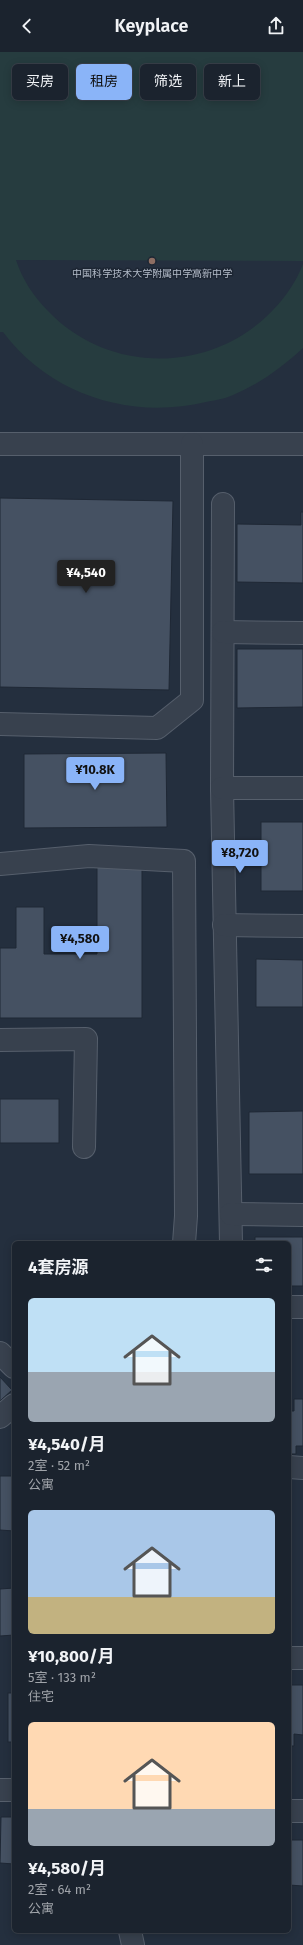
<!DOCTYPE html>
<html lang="zh">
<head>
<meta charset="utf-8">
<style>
  :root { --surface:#1b232e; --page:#242b36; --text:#f1f3f6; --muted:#a0a4aa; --line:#39404a; --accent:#8ab4f8 }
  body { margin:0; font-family:"Fira Sans","Noto Sans SC",sans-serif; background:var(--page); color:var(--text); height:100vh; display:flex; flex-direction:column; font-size:15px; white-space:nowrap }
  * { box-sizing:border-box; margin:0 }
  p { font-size:13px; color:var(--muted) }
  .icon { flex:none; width:22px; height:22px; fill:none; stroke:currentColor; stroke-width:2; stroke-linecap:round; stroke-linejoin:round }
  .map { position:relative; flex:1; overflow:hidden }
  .drawer { position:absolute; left:12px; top:1189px; width:279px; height:692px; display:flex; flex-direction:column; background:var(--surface); border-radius:6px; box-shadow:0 2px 10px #0003,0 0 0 1px var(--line) }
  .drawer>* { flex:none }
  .banner { position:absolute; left:12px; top:12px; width:279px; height:36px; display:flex; gap:8px }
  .price { position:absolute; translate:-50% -34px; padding:0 9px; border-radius:4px; background:var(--accent); color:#111; font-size:13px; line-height:26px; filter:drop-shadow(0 1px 2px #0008) }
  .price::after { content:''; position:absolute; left:50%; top:24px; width:12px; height:9px; margin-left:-6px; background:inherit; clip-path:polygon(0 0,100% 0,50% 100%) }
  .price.active { background:#222; color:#fff }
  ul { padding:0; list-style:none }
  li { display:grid; align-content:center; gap:8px; height:212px; padding:0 16px }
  li span { display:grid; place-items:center; height:124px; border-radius:6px; color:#555 }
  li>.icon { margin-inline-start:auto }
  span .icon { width:72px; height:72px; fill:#fffc; stroke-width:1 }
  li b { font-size:17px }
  h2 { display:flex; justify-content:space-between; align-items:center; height:48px; padding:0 16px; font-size:17px }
  .pill { padding:0 14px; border-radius:6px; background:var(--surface); box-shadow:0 2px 10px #0003,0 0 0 1px var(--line); font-size:14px; line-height:36px }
  .pill.active { background:var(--accent); color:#111 }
  header { display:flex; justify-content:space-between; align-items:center; height:52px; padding:0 16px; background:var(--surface); font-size:18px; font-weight:600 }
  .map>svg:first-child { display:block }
  .grass { fill:#263c3f }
  .building { fill:#455162; stroke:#1f2835 }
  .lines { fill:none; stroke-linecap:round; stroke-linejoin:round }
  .minor-casing { stroke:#565f6c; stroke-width:24 }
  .minor { stroke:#38414e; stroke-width:22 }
  .education-dot { fill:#8d6e63; stroke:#1d2633; stroke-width:1.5 }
  .labels { text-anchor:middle; stroke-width:3; stroke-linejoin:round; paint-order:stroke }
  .poi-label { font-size:10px; fill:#b4bcc9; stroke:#1d2633 }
</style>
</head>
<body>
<header><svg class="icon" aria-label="back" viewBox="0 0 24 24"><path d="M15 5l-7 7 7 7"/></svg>Keyplace<svg class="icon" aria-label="share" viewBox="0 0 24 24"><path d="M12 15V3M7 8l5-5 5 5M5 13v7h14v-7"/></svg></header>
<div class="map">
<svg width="303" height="1893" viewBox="0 0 303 1893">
  <rect width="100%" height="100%" fill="#242f3e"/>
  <!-- grass -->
  <path class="grass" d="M0,0H303V209L16,208C22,227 34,245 48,259C107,321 206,322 267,264C282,250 296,231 303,212V296C282,315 260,332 233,343C225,347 215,348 206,350C131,368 50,343 3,280H0Z"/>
  <!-- building -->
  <g class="building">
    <polygon points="0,446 173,449 169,638 0,635"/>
    <polygon points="301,460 303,460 303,531 237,530 237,472 301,473"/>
    <polygon points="237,597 303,597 303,655 237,656"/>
    <polygon points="166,701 167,775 24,776 24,702"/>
    <rect x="261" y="770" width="42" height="69"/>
    <polygon points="97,813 142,813 142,966 0,966 0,896 16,896 16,855 44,855 44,902 97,902"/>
    <polygon points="256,907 303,908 303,955 256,955"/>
    <rect x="0" y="1047" width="59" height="44"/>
    <polygon points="303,1059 303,1122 249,1122 249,1060"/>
    <polygon points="255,1185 303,1185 303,1234 289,1234 289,1191 255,1191"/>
    <polygon points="0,1325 12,1338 0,1349"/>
    <polygon points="294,1347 303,1347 303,1394 296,1394 296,1402 289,1402 289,1359 294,1359"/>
    <polygon points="0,1424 14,1424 14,1479 0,1478"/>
    <polygon points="14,1536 14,1583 0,1584 0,1537"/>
    <polygon points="291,1633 303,1633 303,1683 294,1682 294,1694 289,1694 289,1642 291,1642"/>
    <rect x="8" y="1641" width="6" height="49"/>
    <polygon points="1,1765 14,1765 14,1812 0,1811"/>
    <polygon points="289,1788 303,1788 303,1834 289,1833"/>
  </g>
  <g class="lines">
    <!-- minor casing -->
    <g class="minor-casing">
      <g id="minor">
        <polyline points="0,392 303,392"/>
        <polyline points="223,452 222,736 231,1191"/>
        <polyline points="223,580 303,581"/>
        <polyline points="0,672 157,676 192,648 192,392"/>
        <polyline points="222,736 303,736"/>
        <polyline points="0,812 89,804 184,809 186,1164 184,1191"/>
        <polyline points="224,873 303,874"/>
        <polyline points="0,988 86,987 84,1095"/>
        <polyline points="231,1162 303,1163"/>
        <polyline points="289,1255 303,1255"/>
        <polyline points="0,1301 14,1315"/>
        <polyline points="0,1365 14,1353"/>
        <polyline points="289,1415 303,1416"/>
        <polyline points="289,1606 303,1606"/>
        <polyline points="0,1738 14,1738"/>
        <polyline points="289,1759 303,1759"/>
        <polyline points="130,1879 133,1893"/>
      </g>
    </g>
    <!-- minor -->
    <use href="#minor" class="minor"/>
  </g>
  <!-- markers -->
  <circle class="education-dot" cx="152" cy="209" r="4"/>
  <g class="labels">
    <!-- poi labels -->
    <g class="poi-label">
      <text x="152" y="225">中国科学技术大学附属中学高新中学</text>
    </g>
  </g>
</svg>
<b class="price active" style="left:86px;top:542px">¥4,540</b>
<b class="price" style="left:95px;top:739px">¥10.8K</b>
<b class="price" style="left:240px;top:822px">¥8,720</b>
<b class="price" style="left:80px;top:908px">¥4,580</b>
<div class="banner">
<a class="pill">买房</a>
<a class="pill active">租房</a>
<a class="pill">筛选</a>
<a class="pill">新上</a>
</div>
<section class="drawer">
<h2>4套房源<svg class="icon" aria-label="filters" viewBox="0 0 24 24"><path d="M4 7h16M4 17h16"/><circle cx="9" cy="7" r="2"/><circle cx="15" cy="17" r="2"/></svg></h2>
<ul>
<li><span style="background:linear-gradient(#bfe0f5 60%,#9aa5b1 0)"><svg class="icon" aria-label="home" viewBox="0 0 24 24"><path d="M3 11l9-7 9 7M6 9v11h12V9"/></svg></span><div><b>¥4,540/月</b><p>2室 · 52 m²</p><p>公寓</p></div></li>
<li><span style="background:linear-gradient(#a9c7e8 70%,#c2b280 0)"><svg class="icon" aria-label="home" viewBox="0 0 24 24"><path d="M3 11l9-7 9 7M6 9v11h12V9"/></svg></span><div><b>¥10,800/月</b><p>5室 · 133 m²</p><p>住宅</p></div></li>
<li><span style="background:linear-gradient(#ffd9b3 70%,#9aa5b1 0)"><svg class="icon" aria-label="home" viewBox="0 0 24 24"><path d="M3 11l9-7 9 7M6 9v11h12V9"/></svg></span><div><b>¥4,580/月</b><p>2室 · 64 m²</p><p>公寓</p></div></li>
</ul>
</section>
</div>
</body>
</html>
